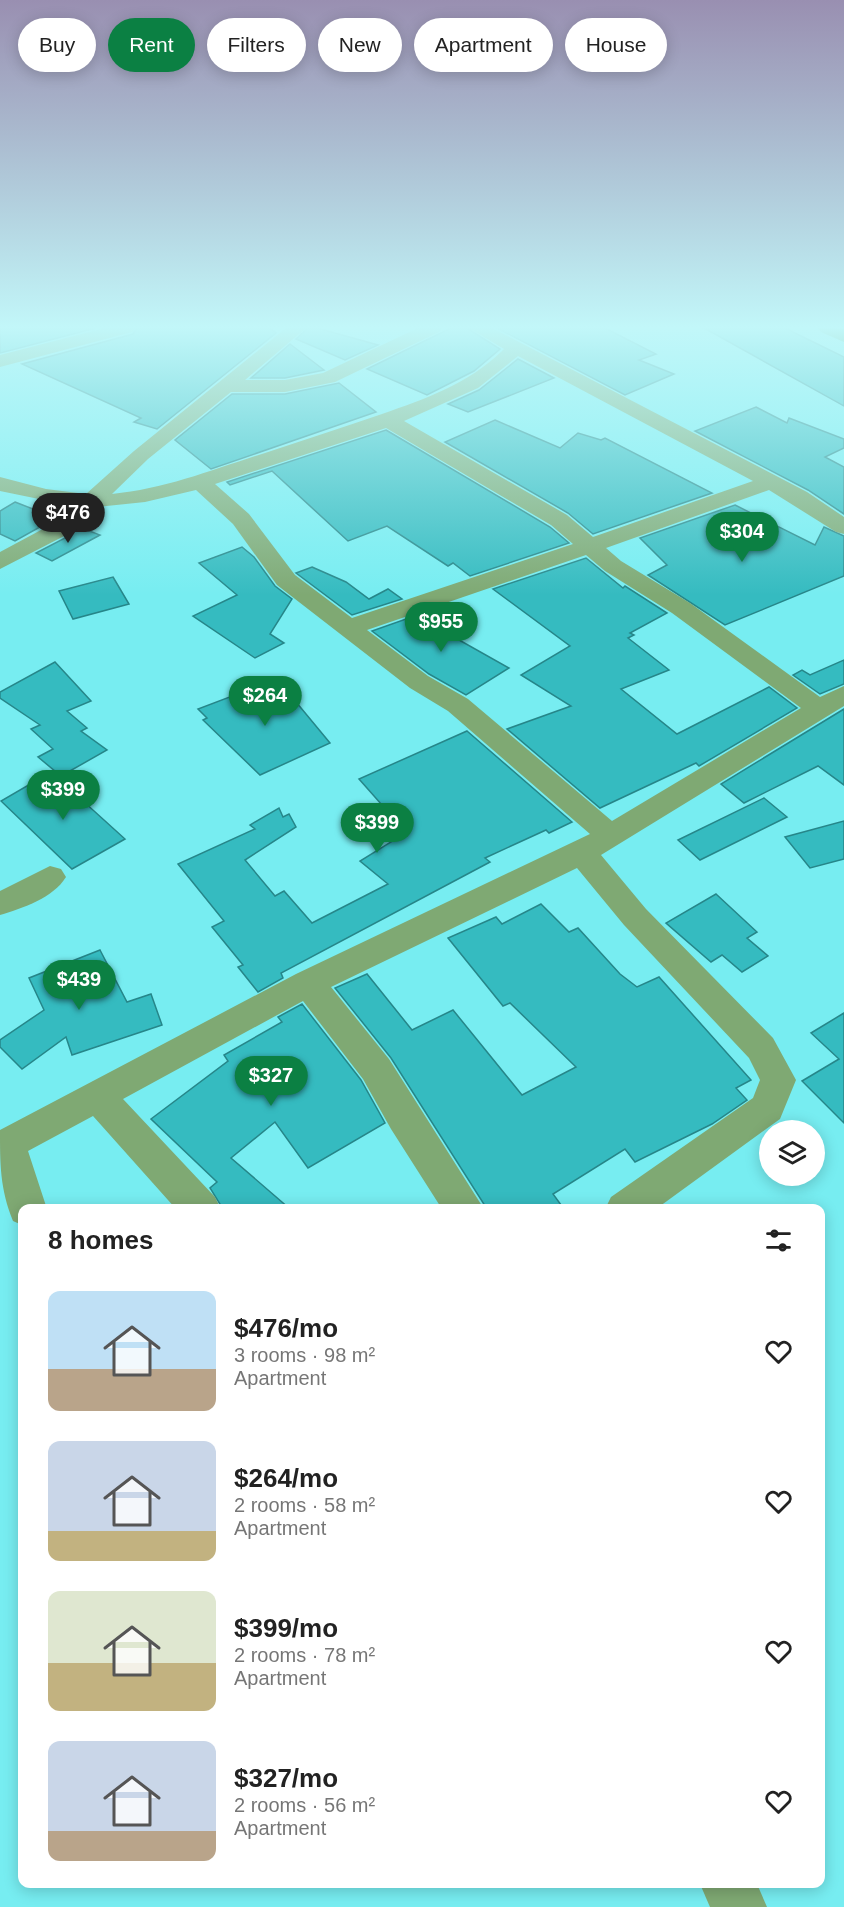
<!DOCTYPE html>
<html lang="en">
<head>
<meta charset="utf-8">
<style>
  :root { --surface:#fff; --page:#f6f6f6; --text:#222; --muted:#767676; --accent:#0b8043 }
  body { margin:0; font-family:Helvetica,sans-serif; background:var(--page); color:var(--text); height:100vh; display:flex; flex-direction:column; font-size:22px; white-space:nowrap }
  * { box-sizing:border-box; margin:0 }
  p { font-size:20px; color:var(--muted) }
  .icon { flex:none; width:33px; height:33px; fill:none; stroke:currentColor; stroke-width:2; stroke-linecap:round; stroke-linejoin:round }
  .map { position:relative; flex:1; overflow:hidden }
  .details { position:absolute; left:18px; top:1204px; width:807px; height:684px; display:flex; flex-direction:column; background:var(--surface); border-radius:12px; box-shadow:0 3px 15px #0003 }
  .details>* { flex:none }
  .banner { position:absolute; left:18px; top:18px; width:808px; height:54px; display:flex; gap:12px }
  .tools { position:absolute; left:759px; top:1120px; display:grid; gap:12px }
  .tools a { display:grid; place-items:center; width:66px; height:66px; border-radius:50%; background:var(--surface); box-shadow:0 3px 15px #0003; font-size:30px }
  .price { position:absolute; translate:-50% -51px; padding:0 14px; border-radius:21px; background:var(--accent); color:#fff; font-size:20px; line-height:39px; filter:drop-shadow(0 2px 3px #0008) }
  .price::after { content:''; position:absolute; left:50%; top:36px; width:18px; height:14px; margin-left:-9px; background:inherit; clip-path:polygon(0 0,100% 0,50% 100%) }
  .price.selected { background:#222; color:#fff }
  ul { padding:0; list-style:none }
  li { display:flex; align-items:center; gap:18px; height:150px; padding:0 30px }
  li span { display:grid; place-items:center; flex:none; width:168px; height:120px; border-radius:12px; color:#555 }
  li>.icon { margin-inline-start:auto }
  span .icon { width:72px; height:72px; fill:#fffc; stroke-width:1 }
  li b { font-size:26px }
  h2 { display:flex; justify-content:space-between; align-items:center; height:72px; padding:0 30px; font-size:26px }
  .pill { padding:0 21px; border-radius:27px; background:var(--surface); box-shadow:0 3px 15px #0003; font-size:21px; line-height:54px }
  .pill.selected { background:var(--accent); color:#fff }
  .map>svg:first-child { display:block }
  .building { fill:#35bbc0; stroke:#268689; stroke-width:1.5 }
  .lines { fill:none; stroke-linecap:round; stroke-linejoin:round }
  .minor { fill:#7fa973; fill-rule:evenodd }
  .major { fill:#3c7b25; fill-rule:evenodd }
</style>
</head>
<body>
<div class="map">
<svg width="844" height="1907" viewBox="0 0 844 1907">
  <rect width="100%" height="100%" fill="#77edf1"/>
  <!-- building -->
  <g class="building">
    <polygon points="0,328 96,328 0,353"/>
    <polygon points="137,328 270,328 276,333 157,429 134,422 141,418 22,364 133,334"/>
    <polygon points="308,328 317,328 378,345 345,360 296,339"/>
    <polygon points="451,328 467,328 500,349 474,371 427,395 367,369"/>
    <polygon points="497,328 605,328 656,354 639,360 674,374 625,395"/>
    <polygon points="704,328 785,328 844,357 844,406"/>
    <polygon points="290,344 324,370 285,378 251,378"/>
    <polygon points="518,359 554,378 468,412 448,404 479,390"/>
    <polygon points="339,383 376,412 211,469 175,440 232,394 285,394"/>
    <polygon points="756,407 787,423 789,418 844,439 844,448 825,457 844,467 844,514 808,490 695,431"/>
    <polygon points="495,420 560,448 578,433 601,440 605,438 712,493 593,534 568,513 445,442"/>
    <polygon points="386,430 550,527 569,543 470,576 453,563 448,566 387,526 348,541 272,471 230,485 227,482"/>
    <polygon points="15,502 56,518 15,541 0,534 0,511"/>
    <polygon points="735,505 815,545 824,527 844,536 844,576 725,625 648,575 667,565 640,538"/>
    <polygon points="79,527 100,535 52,561 36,553 71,535"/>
    <polygon points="242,547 254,557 275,586 292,599 270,634 284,643 255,658 193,616 237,595 199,563"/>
    <polygon points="586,558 623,588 625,586 667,613 630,633 634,635 628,638 669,670 621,689 677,734 769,687 797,708 699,766 696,763 600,808 507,729 571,706 521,675 570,646 493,589"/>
    <polygon points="312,567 346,582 369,599 388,589 402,599 352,615 296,573"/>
    <polygon points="113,577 129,604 73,619 59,591"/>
    <polygon points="423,613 441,625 436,627 509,668 466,695 429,674 372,631"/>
    <polygon points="844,660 844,684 820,694 793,675 802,670 810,675"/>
    <polygon points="55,662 91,701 67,711 87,728 81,731 107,750 61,776 38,757 53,749 31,729 40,725 0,698 0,692"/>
    <polygon points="277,679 330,743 260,775 203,720 207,718 198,709"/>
    <polygon points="844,709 844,785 818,766 744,803 721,784"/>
    <polygon points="467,731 572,822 549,833 546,830 485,858 490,862 281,973 283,978 258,992 238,967 243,965 212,927 224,921 178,864 255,829 250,825 279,808 283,817 289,814 296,827 245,860 275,896 284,891 312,923 388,884 360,861 404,834 374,809 382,805 359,779"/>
    <polygon points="51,772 125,839 72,869 1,801"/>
    <polygon points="764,798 787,817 700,860 678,840"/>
    <polygon points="844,821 844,859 810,868 785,837"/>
    <polygon points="716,894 757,932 747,938 768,956 742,972 722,955 711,962 666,923"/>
    <polygon points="541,904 569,932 578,928 620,974 637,987 659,977 751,1080 736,1088 747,1100 712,1124 635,1162 625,1149 553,1194 564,1209 487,1209 391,1058 335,988 367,974 412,1030 453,1010 522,1095 576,1067 510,1003 503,1006 448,938 496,917 502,924"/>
    <polygon points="100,950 127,1002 151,994 162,1025 72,1055 66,1037 22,1069 0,1047 0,1040 44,1010 29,978"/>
    <polygon points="302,1004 361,1080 385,1123 308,1168 275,1122 231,1158 290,1209 223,1209 210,1188 217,1182 151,1119 228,1061 224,1055 282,1022 278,1017"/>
    <polygon points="844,1013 844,1123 802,1081 839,1059 811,1033"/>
  </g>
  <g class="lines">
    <!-- minor -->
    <g class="minor">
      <polygon points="105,328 135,328 132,332 0,367 0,355"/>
      <path d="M286,328H306L245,380H285L323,373L418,328H442L439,332L335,382L285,392H231L148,459L112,494C166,489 214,469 265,453C304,440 344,427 382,414C425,399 468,384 502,351L504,349L469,328H492L807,492L844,517V534L836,532L769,490L606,548L621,561L690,603L820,697L844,686V706L601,855L646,909L773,1038L796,1080L780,1119L656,1209H605L611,1197L753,1098L760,1080L749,1058L624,925L577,868L331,987L389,1059L484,1209H442L391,1129L363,1079L303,1001L123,1099L215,1197L221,1209H176L93,1116L28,1151L47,1209H22V1225L13,1221C0,1189 0,1164 0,1130L296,974L590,834L448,711L410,688L277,585L233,524L196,490L145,502L97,507L70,533L0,569V552L54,523L73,506L0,491V477L46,489L86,494L134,451ZM518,356L753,481L593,537L567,515L404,421L478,388ZM386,428L551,525L573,544L352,618L295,575L249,514L215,484ZM586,555L605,571L672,613L801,708L612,821L468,699L428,676L367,630Z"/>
      <path d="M50,866L61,869L66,877C53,898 23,908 0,915V891Z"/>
      <polygon points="700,1884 757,1884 767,1907 710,1907"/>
    </g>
    <!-- major -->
    <polygon class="major" points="818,328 844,329 844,342 821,332"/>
  </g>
  <!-- sky -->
  <linearGradient id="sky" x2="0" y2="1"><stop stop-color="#998fb1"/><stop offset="0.55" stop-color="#c2f7f9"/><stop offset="1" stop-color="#c2f7f9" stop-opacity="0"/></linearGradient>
  <rect width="844" height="595" fill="url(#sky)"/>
</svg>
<div class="tools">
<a><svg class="icon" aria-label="layers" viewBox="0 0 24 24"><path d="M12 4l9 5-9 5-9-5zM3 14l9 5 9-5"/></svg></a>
</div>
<b class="price selected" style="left:68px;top:544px">$476</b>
<b class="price" style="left:742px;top:563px">$304</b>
<b class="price" style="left:441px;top:653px">$955</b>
<b class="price" style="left:265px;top:727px">$264</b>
<b class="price" style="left:63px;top:821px">$399</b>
<b class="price" style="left:377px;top:854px">$399</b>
<b class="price" style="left:79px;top:1011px">$439</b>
<b class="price" style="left:271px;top:1107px">$327</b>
<div class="banner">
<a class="pill">Buy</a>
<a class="pill selected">Rent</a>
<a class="pill">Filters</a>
<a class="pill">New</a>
<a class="pill">Apartment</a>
<a class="pill">House</a>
</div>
<section class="details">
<h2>8 homes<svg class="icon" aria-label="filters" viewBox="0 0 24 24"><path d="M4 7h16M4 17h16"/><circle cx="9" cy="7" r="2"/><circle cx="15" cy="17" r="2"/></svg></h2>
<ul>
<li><span style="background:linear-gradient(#bfe0f5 65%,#b9a48a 0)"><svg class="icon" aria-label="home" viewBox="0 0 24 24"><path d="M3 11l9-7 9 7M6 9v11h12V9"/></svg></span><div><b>$476/mo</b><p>3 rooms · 98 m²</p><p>Apartment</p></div><svg class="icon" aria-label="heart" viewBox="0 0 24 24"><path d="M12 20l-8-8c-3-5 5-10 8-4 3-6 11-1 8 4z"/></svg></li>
<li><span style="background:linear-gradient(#c9d6e8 75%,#c2b280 0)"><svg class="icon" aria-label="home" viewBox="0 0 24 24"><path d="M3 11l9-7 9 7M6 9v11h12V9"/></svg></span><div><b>$264/mo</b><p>2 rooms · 58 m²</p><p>Apartment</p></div><svg class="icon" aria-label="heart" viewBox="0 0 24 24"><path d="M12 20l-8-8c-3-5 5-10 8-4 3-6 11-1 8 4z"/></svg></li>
<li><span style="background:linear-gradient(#dfe7d0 60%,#c2b280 0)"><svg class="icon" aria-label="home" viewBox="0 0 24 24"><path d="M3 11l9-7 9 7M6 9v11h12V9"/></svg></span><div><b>$399/mo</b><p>2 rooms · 78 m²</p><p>Apartment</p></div><svg class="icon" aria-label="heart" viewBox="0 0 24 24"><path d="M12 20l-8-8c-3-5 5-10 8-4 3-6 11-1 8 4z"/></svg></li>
<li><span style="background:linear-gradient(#c9d6e8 75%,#b9a48a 0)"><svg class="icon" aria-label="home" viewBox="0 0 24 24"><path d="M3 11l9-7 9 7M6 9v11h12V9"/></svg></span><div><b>$327/mo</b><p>2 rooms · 56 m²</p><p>Apartment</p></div><svg class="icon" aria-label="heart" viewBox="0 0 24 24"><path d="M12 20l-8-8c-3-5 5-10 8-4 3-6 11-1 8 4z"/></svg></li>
</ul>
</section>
</div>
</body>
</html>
